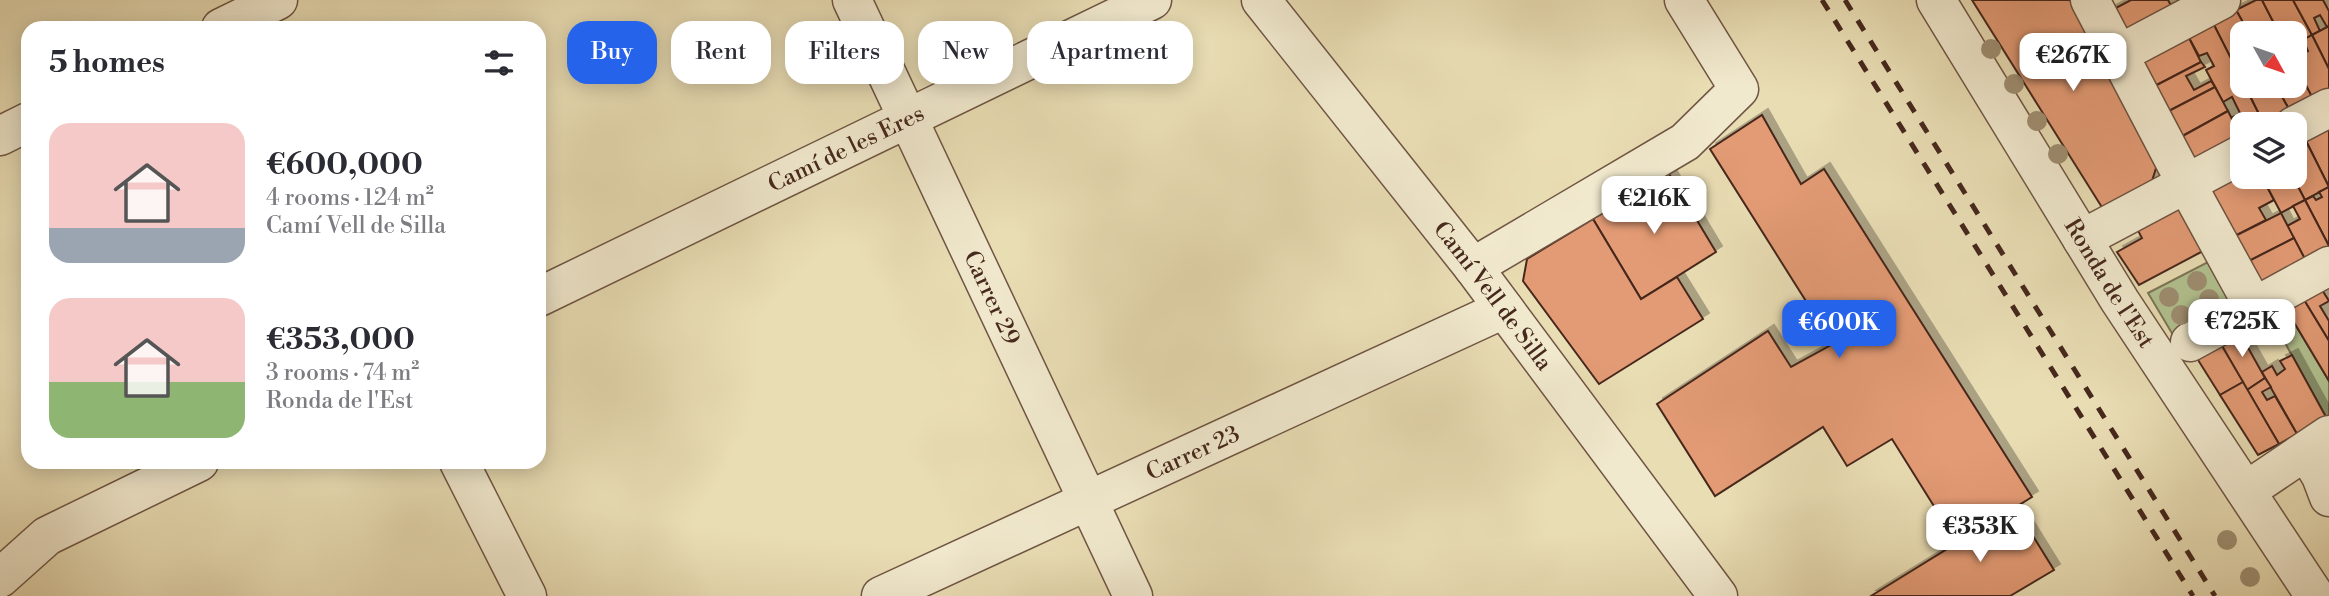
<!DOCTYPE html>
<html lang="en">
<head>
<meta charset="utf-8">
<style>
  :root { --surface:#fff; --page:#f2f2f3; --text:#2b2b33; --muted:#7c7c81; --accent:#2563eb }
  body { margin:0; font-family:"Libre Bodoni",serif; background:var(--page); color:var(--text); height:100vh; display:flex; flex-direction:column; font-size:26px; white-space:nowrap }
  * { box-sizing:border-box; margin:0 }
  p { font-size:23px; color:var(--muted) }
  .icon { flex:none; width:38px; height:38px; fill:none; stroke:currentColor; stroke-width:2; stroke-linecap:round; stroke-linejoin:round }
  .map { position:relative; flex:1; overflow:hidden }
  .panel { position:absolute; left:21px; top:21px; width:525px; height:448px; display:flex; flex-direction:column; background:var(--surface); border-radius:21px; box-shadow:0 4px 18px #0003 }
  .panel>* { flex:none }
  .guide { position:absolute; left:567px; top:21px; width:665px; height:63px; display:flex; gap:14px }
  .needle { width:46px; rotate:130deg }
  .tools { position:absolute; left:2230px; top:21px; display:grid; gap:14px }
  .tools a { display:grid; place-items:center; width:77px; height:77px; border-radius:14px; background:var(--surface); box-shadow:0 4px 18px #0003; font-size:35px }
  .price { position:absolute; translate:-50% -60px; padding:0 16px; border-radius:14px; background:#fff; color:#222; font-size:23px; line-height:46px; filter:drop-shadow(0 2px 4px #0008) }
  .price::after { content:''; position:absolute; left:50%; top:42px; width:21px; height:16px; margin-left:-10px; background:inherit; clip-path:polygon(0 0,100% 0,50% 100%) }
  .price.current { background:var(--accent); color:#fff }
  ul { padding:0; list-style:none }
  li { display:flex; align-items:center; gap:21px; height:175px; padding:0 28px }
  li span { display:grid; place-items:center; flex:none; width:196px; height:140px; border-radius:21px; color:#555 }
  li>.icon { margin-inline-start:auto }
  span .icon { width:84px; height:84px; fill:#fffc; stroke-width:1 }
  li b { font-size:30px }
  h2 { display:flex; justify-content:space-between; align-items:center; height:84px; padding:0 28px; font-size:30px }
  .chip { padding:0 24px; border-radius:21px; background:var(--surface); box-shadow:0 4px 18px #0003; font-size:24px; line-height:63px }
  .chip.current { background:var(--accent); color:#fff }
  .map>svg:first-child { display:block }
  .green { fill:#b2c290; stroke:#7c7556; stroke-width:2 }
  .building { fill:#e39b74; stroke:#46281d; stroke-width:2; filter:url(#shadow) }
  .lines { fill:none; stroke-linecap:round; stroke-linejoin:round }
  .minor-casing { stroke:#6f5543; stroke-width:41 }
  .minor { stroke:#f1e9ce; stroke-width:38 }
  .rail { stroke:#46281d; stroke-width:5; stroke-dasharray:12 12; stroke-linecap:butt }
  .tree { fill:#9e8e71 }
  .labels { text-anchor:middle; stroke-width:6; stroke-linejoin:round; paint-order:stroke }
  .street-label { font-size:23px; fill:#46281d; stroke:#f1e9ce }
</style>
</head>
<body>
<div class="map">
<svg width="2329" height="596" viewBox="0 0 2329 596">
  <defs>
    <filter id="shadow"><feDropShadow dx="6" dy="-6" stdDeviation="0" flood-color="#0004"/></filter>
  </defs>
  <rect width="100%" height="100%" fill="#e9ddb4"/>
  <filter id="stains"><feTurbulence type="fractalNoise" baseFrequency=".00286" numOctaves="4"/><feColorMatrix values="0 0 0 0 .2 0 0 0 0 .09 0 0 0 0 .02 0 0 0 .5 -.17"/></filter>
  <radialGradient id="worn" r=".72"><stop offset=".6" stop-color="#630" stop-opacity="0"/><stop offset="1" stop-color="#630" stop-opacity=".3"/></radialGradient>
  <!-- green -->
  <g class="green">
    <polygon points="2208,262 2231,304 2173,335 2148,293"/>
    <polygon points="2283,304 2329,381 2329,415 2326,417 2268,312"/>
  </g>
  <!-- building -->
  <g class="building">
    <polygon points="1972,0 2070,0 2157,165 2151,184 2103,209"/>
    <polygon points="2131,0 2168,0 2174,11 2124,37 2110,11"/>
    <polygon points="2256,0 2262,0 2279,33 2249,33 2236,10"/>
    <polygon points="2262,0 2293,0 2312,35 2294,45 2294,36 2300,33 2297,27 2290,31 2291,33 2279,33"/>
    <polygon points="2293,0 2323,0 2329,11 2329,26 2327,27 2320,15 2314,18 2320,31 2312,35"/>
    <polygon points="2236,10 2249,33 2242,33 2242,71 2238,73 2213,23"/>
    <polygon points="2213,23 2242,80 2242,86 2245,86 2264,124 2242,124 2241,137 2231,118 2240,113 2232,97 2223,102 2206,70 2214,66 2207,53 2199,56 2188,36"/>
    <polygon points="2329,26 2329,69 2312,35"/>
    <polygon points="2312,35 2329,69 2329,90 2313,99 2294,62 2294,58 2308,51 2303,40"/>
    <polygon points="2188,36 2201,62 2151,88 2138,62"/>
    <polygon points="2201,62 2205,67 2186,76 2194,90 2211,81 2215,87 2165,113 2151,88"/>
    <polygon points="2294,62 2313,99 2290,111 2276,86 2294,86"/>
    <polygon points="2245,86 2276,86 2290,111 2264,124"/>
    <polygon points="2215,87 2228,111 2179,138 2165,113"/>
    <polygon points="2228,111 2241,137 2192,163 2179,138"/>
    <polygon points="1762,115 1801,184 1824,169 2032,497 1957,543 1892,439 1847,466 1823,427 1715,496 1657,404 1768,331 1791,367 1833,344 1710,149"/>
    <polygon points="2329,128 2329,187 2304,137"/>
    <polygon points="2304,137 2329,187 2305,200 2293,177 2294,177 2294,142"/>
    <polygon points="2242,170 2242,177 2262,177 2274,200 2259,208 2266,220 2231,238 2205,189"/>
    <polygon points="1668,172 1716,252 1641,299 1593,219"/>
    <polygon points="2262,177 2293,177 2305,200 2281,213"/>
    <polygon points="2329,187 2329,246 2305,200 2313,196 2316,200 2322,197 2319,192"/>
    <polygon points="2305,200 2329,246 2329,252 2307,263 2287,226 2300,219 2293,206"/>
    <polygon points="2178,204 2203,251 2139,285 2117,252 2142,238 2135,225"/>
    <polygon points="2281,213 2294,238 2245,263 2231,238"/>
    <polygon points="1593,219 1641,299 1677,277 1703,319 1599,384 1523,281 1527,259"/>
    <polygon points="2294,238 2307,263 2259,289 2245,263"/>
    <polygon points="2319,285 2329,301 2320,306 2329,321 2329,341 2301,295"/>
    <polygon points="2301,295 2329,341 2329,381 2283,304"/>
    <polygon points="2237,328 2265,378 2247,390 2218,339"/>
    <polygon points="2218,339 2243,382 2220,395 2193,352"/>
    <polygon points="2292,355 2326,417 2297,434 2262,372 2272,366 2277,375 2285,369 2280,361"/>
    <polygon points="2265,378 2271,387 2262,392 2267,400 2275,396 2297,434 2279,444 2247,390"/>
    <polygon points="2243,382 2279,444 2258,455 2220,395"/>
    <polygon points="2015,507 2054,570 2010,596 1871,596"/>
  </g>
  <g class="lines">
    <!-- minor casing -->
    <g class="minor-casing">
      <g id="minor">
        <path id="s1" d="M852,0L1133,596"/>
        <path id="s2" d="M1261,0L1473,267L1718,596"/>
        <path id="s3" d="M1936,0L2120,301L2315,596"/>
        <polyline points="2090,0 2186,183 2254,307"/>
        <polyline points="221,28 278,0"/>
        <polyline points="2119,54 2221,0"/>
        <polyline points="2294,126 2329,108"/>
        <polyline points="0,136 28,122"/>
        <polyline points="2082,239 2242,154"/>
        <polyline points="1473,267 1685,142 1739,89 1684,0"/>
        <path id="s4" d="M539,297L1152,0"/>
        <polyline points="2190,342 2329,266"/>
        <polyline points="2306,451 2321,476 2329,497"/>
        <polyline points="459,462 527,596"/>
        <polyline points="2246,491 2329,435"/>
        <polyline points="0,578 47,536 199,462"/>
        <path id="s5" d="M881,596L1504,309"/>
      </g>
    </g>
    <!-- minor -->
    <use href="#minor" class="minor"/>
    <!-- rail -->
    <g class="rail">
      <polyline points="1822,0 2193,596"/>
      <polyline points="1845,0 2215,596"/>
    </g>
  </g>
  <!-- trees -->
  <g class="tree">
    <circle cx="1991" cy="49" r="10"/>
    <circle cx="2014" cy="84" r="10"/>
    <circle cx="2037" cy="121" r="10"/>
    <circle cx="2058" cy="154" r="10"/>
    <circle cx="2197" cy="281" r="10"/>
    <circle cx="2169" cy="297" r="10"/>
    <circle cx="2209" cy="299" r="10"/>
    <circle cx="2181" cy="315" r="10"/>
    <circle cx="2227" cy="540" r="10"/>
    <circle cx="2250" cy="577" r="10"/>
  </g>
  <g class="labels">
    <!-- street labels -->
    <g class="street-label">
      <text dy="8" stroke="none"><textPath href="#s4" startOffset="341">Camí de les Eres</textPath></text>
      <text dy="8" stroke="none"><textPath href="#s3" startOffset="332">Ronda de l'Est</textPath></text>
      <text dy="8" stroke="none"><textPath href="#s2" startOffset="376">Camí Vell de Silla</textPath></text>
      <text dy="8" stroke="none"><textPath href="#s1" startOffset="329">Carrer 29</textPath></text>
      <text dy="8" stroke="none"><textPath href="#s5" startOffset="343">Carrer 23</textPath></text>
    </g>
  </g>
  <rect width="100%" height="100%" filter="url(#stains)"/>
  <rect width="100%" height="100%" fill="url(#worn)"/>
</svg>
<div class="tools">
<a><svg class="needle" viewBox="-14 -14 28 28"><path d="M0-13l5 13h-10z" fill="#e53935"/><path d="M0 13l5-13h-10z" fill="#7c7c81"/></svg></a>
<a><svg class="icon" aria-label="layers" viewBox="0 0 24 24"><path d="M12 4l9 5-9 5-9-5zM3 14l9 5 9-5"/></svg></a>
</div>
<b class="price" style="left:2073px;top:93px">€267K</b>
<b class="price" style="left:1654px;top:236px">€216K</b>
<b class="price" style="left:2242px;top:359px">€725K</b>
<b class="price current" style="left:1839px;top:360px">€600K</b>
<b class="price" style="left:1980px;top:564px">€353K</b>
<div class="guide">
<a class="chip current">Buy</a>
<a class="chip">Rent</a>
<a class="chip">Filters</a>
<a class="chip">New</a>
<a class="chip">Apartment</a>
</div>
<section class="panel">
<h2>5 homes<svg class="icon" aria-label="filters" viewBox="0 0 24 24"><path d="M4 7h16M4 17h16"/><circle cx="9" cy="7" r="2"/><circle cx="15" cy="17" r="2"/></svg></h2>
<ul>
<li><span style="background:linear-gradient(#f6c9c9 75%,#9aa5b1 0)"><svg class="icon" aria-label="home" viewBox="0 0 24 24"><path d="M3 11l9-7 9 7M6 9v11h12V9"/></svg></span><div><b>€600,000</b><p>4 rooms · 124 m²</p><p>Camí Vell de Silla</p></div></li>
<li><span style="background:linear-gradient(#f6c9c9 60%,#8fb573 0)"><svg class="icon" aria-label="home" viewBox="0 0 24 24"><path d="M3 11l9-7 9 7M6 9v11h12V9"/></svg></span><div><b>€353,000</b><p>3 rooms · 74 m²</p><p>Ronda de l'Est</p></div></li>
</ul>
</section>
</div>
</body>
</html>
